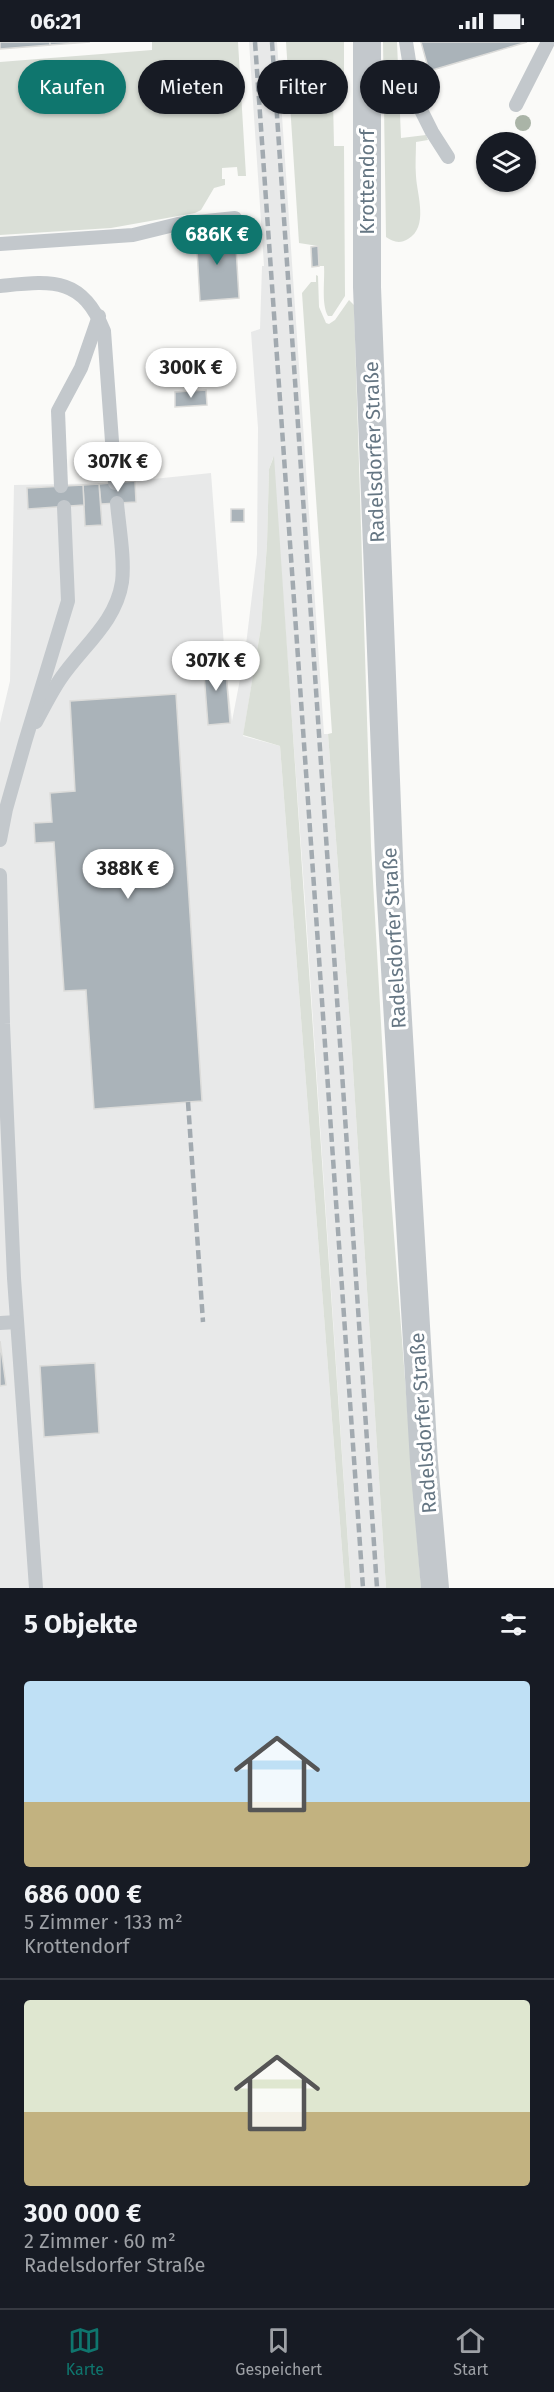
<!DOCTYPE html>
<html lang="de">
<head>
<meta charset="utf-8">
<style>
  :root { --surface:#171b24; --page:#242831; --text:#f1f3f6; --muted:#9ea1a6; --line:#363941; --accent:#0f766e }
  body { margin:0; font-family:"Fira Sans",sans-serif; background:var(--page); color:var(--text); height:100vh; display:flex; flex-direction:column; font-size:22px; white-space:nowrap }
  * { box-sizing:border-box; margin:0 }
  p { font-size:20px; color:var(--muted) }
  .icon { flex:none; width:33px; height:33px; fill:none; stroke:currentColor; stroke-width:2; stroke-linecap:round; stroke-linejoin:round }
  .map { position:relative; height:1546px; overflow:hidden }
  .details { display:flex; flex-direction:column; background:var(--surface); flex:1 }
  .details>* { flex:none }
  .top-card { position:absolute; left:18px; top:18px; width:519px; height:54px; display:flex; gap:12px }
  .tools { position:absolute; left:476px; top:90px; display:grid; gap:12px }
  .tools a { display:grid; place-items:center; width:60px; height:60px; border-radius:50%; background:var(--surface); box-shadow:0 2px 4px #0004; font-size:30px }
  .price { position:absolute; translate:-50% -51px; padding:0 14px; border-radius:21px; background:#fff; color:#222; font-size:20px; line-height:39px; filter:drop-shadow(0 2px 3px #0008) }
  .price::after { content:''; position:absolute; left:50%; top:36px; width:18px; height:14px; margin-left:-9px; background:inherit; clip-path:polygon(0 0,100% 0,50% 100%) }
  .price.current { background:var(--accent); color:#fff }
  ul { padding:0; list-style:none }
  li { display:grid; align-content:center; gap:12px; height:318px; padding:0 24px }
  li+li { border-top:2px solid var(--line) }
  li span { display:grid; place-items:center; height:186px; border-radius:6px; color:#555 }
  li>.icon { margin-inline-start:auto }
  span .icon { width:108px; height:108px; fill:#fffc; stroke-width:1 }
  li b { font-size:26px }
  h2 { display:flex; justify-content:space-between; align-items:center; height:72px; padding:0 24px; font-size:26px }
  .pill { padding:0 21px; border-radius:27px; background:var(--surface); box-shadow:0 2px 4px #0004; font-size:21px; line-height:54px }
  .pill.current { background:var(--accent); color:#fff }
  .status { display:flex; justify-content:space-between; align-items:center; height:42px; padding:0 30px; background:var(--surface); direction:ltr }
  .status svg { height:16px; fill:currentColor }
  .menu { display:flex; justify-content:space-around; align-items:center; height:84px; border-top:2px solid var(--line); background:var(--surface); font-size:16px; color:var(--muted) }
  .menu a { display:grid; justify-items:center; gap:3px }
  .menu .current { color:var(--accent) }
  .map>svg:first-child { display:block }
  .built { fill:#e8e9e9 }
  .green { fill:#dadfd7 }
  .building { fill:#aab3b9; stroke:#dcdcda; stroke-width:1.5 }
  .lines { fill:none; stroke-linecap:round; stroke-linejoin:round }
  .service { stroke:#c3c8cc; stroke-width:14 }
  .minor { stroke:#c3c8cc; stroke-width:28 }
  .rail { stroke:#a2aab0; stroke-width:4.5; stroke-dasharray:9 4.5; stroke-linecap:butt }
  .tree { fill:#aab4a7 }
  .labels { text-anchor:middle; stroke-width:6; stroke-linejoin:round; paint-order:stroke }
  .street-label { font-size:20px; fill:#657683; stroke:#fff }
</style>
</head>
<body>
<div class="status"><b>06:21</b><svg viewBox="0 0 49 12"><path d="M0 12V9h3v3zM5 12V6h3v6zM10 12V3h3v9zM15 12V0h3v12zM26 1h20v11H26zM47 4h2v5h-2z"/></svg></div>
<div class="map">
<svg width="554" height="1546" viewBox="0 0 554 1546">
  <rect width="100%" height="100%" fill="#fafaf8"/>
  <!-- built -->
  <polygon class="built" points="249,0 277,0 324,692 328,692 351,996 386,1546 351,1546 305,859 273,416 269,427 267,502 261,585 243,694 280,704 345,1546 0,1546 0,681 10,639 14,443 115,441 211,431 225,617 232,679 245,611 257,512 258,386 251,290 260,287 262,224 264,224"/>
  <!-- green -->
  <g class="green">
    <polygon points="152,0 238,0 246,134 238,134 237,125 222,126 222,137 225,137 225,143 214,146 201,168 195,171 111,186 0,193 0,20 152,8"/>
    <path d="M286,0H344V56L333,57L334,104H344L345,254L332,274H328C321,262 325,239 324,224H319L318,204L299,201Z"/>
    <path d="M383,0H397L401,96L426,93L428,98L416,100C416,112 415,123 416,134C417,153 429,185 408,197C400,202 393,200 386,195Z"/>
    <polygon points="316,233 318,234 319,265 326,281 329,282 335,278 349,258 354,263 371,804 390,1141 421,1546 386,1546 351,996 328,692 332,691 302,251 311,240 316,240"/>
    <polygon points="274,414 351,1546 345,1546 280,704 243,693 261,585 267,502 269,427"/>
  </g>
  <!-- building -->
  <g class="building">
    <polygon points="0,0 50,0 50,3 0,7"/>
    <polygon points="50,0 90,0 50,3"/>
    <polygon points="421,0 527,0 429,29"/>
    <polygon points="235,189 239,256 200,259 196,191"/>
    <polygon points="318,204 319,224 312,225 311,205"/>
    <polygon points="206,348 207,363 175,365 175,350"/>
    <polygon points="135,439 136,460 101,462 99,442"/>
    <polygon points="99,442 102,483 85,484 83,443"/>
    <polygon points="83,443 84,463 28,467 27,446"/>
    <rect x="231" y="467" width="13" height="13"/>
    <polygon points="225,617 230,681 208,683 203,619"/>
    <polygon points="176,652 202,1059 94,1067 86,948 64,949 54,800 35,801 34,781 52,780 50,751 75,749 70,659"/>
    <polygon points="0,1299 6,1343 0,1344"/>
    <polygon points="95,1321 99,1391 44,1395 40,1324"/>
  </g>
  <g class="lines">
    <!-- service -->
    <g class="service">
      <polyline points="406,0 415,56 432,90 448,115"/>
      <polyline points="516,63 548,0"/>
      <polyline points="0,202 133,193 178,182 235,176"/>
      <path d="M0,244C52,239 82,234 104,289L115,441"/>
      <polyline points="61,444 58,369 81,326 99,274"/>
      <path d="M36,680C44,665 52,649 61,636C83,604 116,580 122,540C125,517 119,485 117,461"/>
      <polyline points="0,798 6,767 25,700 68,559 64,465"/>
      <polyline points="0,833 3,982 14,1236 36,1546"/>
      <polyline points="0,1281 17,1280"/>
    </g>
    <!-- minor -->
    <polyline class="minor" points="367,0 367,245 390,842 424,1420 435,1546"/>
    <!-- rail -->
    <g class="rail">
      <polyline points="255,0 363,1546"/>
      <polyline points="272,0 377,1546"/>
      <polyline points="188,1060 203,1280"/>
    </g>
  </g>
  <!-- trees -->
  <circle class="tree" cx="523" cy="81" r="8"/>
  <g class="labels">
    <!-- street labels -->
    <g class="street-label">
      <text transform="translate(367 140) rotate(-90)" y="7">Krottendorf</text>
      <text transform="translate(374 410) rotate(-92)" y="7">Radelsdorfer Straße</text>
      <text transform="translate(394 896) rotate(-93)" y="7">Radelsdorfer Straße</text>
      <text transform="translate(423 1381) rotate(-94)" y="7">Radelsdorfer Straße</text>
    </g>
  </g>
</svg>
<div class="tools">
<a><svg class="icon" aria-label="layers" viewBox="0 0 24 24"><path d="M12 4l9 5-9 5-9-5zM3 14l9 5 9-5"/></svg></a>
</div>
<b class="price current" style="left:217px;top:224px">686K €</b>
<b class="price" style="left:191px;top:357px">300K €</b>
<b class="price" style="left:118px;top:451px">307K €</b>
<b class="price" style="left:216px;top:650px">307K €</b>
<b class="price" style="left:128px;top:858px">388K €</b>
<div class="top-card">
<a class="pill current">Kaufen</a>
<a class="pill">Mieten</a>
<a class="pill">Filter</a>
<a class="pill">Neu</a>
</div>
</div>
<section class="details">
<h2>5 Objekte<svg class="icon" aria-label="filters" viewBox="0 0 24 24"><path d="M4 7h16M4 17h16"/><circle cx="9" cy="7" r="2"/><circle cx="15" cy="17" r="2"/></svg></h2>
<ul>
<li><span style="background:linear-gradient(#bfe0f5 65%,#c2b280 0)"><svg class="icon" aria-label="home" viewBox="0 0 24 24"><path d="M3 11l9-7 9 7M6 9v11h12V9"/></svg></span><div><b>686 000 €</b><p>5 Zimmer · 133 m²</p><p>Krottendorf</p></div></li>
<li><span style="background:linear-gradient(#dfe7d0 60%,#c2b280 0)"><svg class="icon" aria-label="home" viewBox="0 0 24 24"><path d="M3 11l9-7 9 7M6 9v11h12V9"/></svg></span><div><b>300 000 €</b><p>2 Zimmer · 60 m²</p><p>Radelsdorfer Straße</p></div></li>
</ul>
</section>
<nav class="menu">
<a class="current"><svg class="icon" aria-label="map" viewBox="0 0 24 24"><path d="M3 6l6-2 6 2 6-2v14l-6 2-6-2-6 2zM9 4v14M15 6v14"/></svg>Karte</a>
<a><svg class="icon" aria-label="saved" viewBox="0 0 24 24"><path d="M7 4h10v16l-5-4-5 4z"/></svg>Gespeichert</a>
<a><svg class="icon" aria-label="home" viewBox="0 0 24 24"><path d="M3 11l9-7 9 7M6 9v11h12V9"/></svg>Start</a>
</nav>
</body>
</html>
